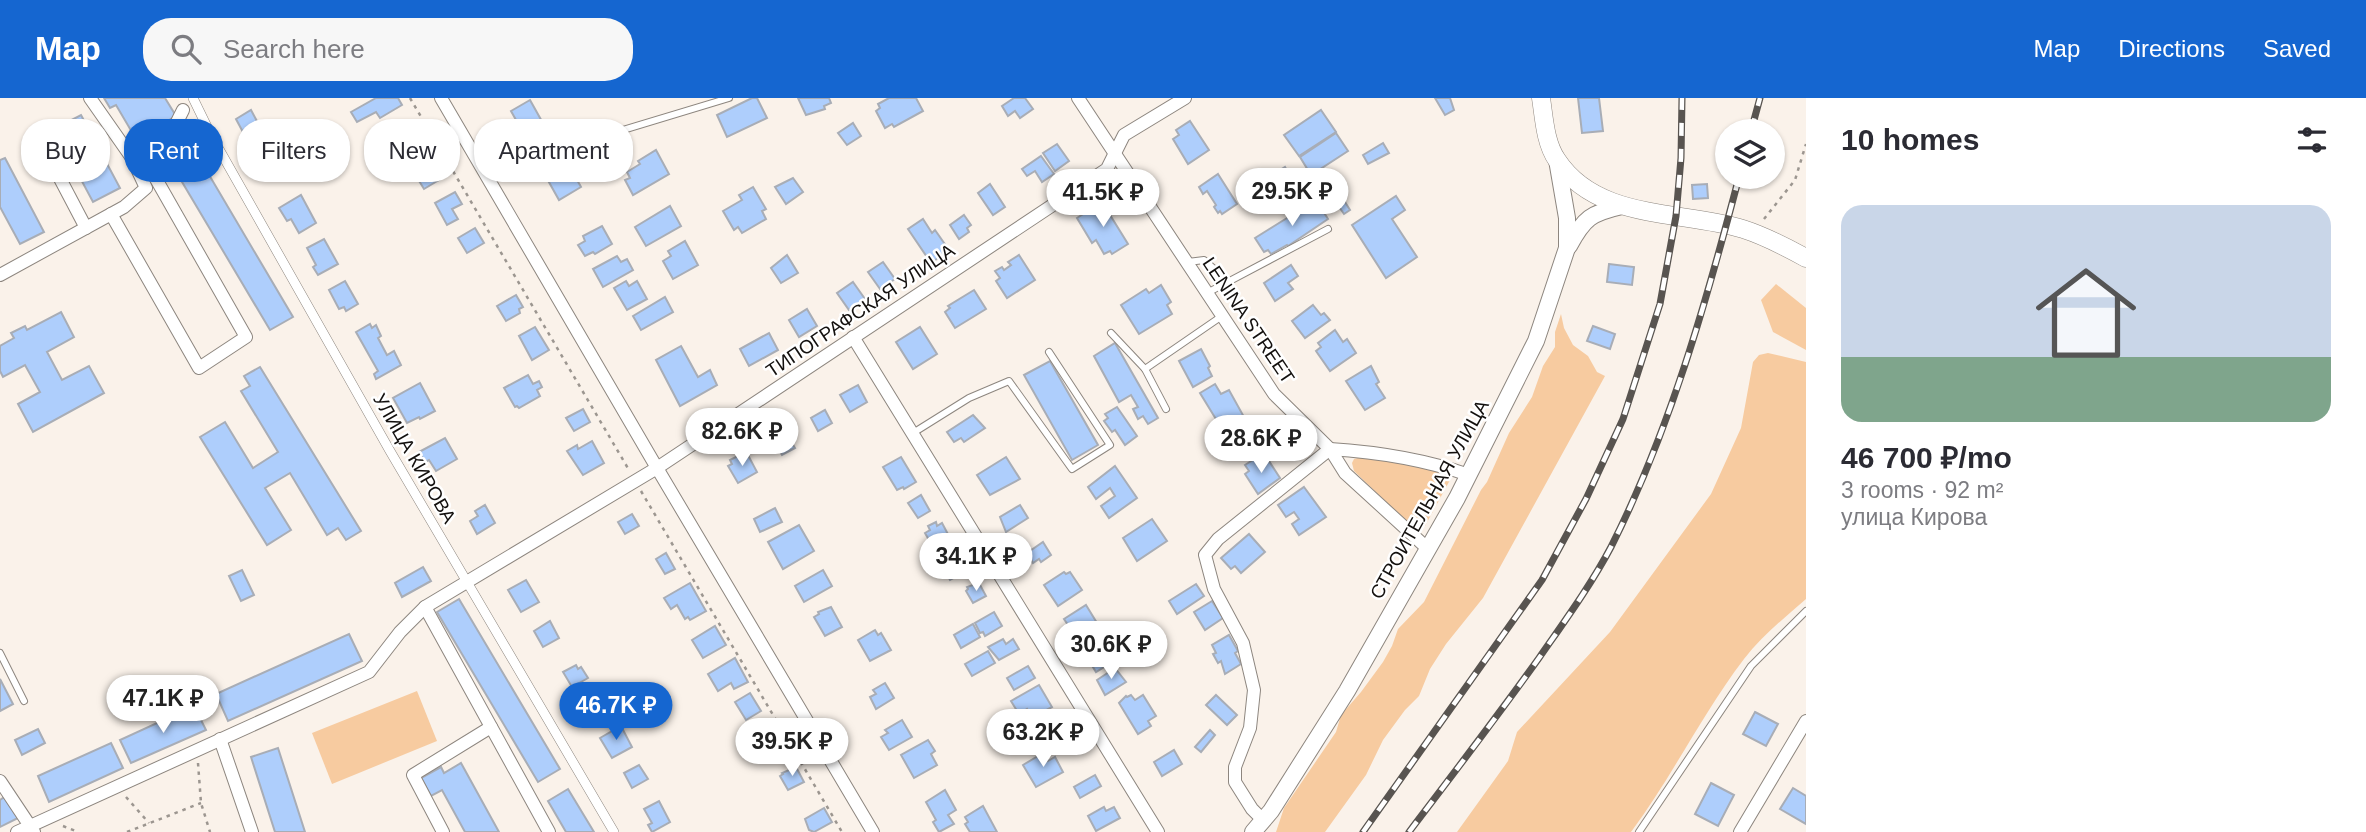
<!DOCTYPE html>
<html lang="en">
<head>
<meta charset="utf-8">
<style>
  :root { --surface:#fff; --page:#f7f7f7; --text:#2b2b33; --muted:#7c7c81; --accent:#1566d0 }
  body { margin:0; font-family:Arial,sans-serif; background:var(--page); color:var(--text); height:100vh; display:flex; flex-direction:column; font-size:26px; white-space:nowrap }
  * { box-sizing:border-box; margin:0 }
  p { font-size:23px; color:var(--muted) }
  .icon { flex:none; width:38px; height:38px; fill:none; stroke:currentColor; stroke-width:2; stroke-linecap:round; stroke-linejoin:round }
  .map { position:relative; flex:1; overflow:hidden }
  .details { display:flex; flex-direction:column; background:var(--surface); width:560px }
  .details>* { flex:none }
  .guide { position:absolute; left:21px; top:21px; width:665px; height:63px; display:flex; gap:14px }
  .controls { position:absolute; left:1715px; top:21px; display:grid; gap:14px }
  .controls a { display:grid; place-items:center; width:70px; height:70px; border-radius:50%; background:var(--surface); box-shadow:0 2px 5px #0004; font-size:35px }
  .price { position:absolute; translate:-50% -60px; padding:0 16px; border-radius:24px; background:#fff; color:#222; font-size:23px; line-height:46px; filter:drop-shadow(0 2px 4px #0008) }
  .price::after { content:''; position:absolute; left:50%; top:42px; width:21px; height:16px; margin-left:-10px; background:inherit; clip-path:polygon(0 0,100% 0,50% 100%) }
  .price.on { background:var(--accent); color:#fff }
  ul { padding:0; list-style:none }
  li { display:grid; align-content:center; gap:14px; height:371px; padding:0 35px }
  li span { display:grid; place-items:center; height:217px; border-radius:21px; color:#555 }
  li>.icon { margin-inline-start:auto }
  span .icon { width:126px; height:126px; fill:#fffc; stroke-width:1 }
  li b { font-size:30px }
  h2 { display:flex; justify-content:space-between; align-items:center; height:84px; padding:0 35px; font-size:30px }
  .pill { padding:0 24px; border-radius:28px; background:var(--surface); box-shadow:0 2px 5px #0004; font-size:24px; line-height:63px }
  .pill.on { background:var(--accent); color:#fff }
  header { display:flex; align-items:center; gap:42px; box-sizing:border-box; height:98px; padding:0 35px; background:var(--accent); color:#fff }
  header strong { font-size:33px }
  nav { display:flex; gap:38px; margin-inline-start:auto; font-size:24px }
  .search { width:490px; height:63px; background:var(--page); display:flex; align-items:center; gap:18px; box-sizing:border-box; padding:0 24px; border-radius:28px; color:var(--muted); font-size:26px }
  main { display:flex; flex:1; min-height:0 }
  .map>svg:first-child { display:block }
  .green { fill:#f7cba0 }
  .building { fill:#aecefc; stroke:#a8adb6; stroke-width:2 }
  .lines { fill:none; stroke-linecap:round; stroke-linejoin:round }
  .service-casing { stroke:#8d867f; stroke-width:8 }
  .pedestrian-casing { stroke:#8d867f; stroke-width:10 }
  .minor-casing { stroke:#8d867f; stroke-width:14 }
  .tertiary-casing { stroke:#8d867f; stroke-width:18 }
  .secondary-casing { stroke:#8d867f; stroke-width:19 }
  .path { stroke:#9c9690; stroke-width:2.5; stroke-dasharray:3.5 5; stroke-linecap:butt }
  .service { stroke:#fff; stroke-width:6 }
  .pedestrian { stroke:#fff; stroke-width:9 }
  .minor { stroke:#fff; stroke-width:12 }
  .tertiary { stroke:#fff; stroke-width:16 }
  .secondary { stroke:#fff; stroke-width:18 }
  .rail-casing { stroke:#585450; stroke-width:7 }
  .rail { stroke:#fff; stroke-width:4.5; stroke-dasharray:13; stroke-linecap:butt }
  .labels { text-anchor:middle; stroke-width:5; stroke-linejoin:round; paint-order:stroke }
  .street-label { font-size:19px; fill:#13100e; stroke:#fff }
</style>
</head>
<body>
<header>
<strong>Map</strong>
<div class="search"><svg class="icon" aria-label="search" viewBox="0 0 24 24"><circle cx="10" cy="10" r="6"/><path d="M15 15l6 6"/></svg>Search here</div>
<nav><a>Map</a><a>Directions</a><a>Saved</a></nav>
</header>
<main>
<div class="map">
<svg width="1806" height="734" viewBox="0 0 1806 734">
  <rect width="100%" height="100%" fill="#faf2ea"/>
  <!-- green -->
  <g class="green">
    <polygon points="1776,186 1806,210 1806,252 1773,234 1761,202"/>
    <polygon points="1561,216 1564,230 1573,247 1588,258 1597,274 1605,278 1483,500 1446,546 1430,571 1419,598 1405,612 1383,642 1366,677 1325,734 1276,734 1284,710 1336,634 1341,617 1361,594 1383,564 1392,548 1398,531 1424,504 1481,392 1487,384 1509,335 1532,299 1543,268 1555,249 1555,234"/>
    <path d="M1768,255L1806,264V501C1784,520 1762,538 1744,561C1702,616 1672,679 1631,734H1457L1508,663L1517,634L1610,534L1711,396L1741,330L1753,264L1759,257Z"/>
    <path d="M1361,359C1385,360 1432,366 1450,382L1425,428H1411L1354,373L1352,365L1354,361Z"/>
    <polygon points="417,593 437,643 332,686 312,635"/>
  </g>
  <!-- building -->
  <g class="building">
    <polygon points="104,0 165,0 176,18 136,41 116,7 110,10"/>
    <polygon points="376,0 398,0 402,7 380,20 376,14 357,24 351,14"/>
    <polygon points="752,0 757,0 767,20 727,39 717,17"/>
    <polygon points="798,0 829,0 831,5 824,8 825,11 806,17"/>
    <polygon points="889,0 916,0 923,13 894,29 892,26 885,30 876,13 880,10 878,6"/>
    <polygon points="1014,0 1025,0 1033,11 1020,20 1015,13 1008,18 1002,8"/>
    <polygon points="1435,0 1450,0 1454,12 1445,17"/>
    <polygon points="1578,0 1599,0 1603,33 1582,35"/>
    <polygon points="530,2 549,36 530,47 511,13"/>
    <polygon points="251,12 259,27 244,36 236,21"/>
    <polygon points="1321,12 1336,34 1299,58 1284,37"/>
    <polygon points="81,17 120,90 93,104 54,31"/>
    <polygon points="1190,23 1209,52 1188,66 1173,41 1179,37 1176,32"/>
    <polygon points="853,25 861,38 847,47 838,35"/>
    <polygon points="404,35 419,61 399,73 394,65 388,68 378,50"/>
    <polygon points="1336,35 1348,53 1311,77 1300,59"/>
    <polygon points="1383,45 1389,55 1368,66 1363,57"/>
    <polygon points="1057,46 1069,63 1055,73 1043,55"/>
    <polygon points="192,48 293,219 270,232 169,62"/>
    <polygon points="656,52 669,76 633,97 625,82 630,80 627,74 640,66 638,63"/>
    <polygon points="271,53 279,67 265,75 257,61"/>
    <polygon points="1041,58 1054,76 1042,84 1035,73 1027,78 1022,71"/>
    <polygon points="5,60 44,134 20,146 0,109 0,62"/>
    <polygon points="434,61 444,79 424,91 413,73"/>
    <polygon points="567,64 581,89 559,102 545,77"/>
    <polygon points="1285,69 1293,83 1272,96 1267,87 1277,81 1274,76"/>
    <polygon points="1218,76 1237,106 1222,116 1220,113 1218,115 1214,109 1216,107 1207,93 1203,96 1199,89"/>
    <polygon points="793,80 803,94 786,106 775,89"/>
    <polygon points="990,86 1005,109 993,117 978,95"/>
    <polygon points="1707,86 1708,100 1693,101 1692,87"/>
    <polygon points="753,89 766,111 762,113 766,121 742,135 738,129 734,132 723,113 742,102 739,97"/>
    <polygon points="455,94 462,106 452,111 458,121 447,127 435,105"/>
    <polygon points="1340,96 1350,112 1344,116 1337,106 1333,109 1329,103"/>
    <polygon points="301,97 316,125 299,135 291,121 287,123 279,110"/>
    <polygon points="1396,98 1405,112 1392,121 1417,159 1386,180 1352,127"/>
    <polygon points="1316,102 1328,121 1288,148 1287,147 1271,156 1268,152 1264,154 1255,140"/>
    <polygon points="1102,104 1128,146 1112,156 1110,153 1104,156 1096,142 1092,145 1077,120"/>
    <polygon points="670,108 681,128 646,148 635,129"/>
    <polygon points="964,117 971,127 967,130 969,134 959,141 950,127"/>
    <polygon points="923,121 932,135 935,132 949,152 931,165 908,131"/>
    <polygon points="602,128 612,146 595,156 593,154 585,158 578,147 585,143 583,138"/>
    <polygon points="475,130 484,145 467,155 458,140"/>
    <polygon points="324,141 338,166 318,177 313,169 316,167 307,150"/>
    <polygon points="685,143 698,167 673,181 663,163 671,158 668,153"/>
    <polygon points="787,157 798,175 781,185 771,170"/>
    <polygon points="1019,157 1035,182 1007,200 996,183 1000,180 995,173 1002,169 1004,172 1011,167 1008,164"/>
    <polygon points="617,158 621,164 627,161 633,172 603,189 593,171"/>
    <polygon points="883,164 895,181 880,191 868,174"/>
    <polygon points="1609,166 1634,169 1632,187 1607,184"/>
    <polygon points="1291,167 1298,178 1288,185 1293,191 1275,203 1264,185"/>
    <polygon points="345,183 358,206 346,213 344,209 339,211 329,192"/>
    <polygon points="626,183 629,188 637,183 647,201 627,212 614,190"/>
    <polygon points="853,184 865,201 849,212 837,195"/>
    <polygon points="1161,187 1171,204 1167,207 1172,216 1139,236 1121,207 1146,191 1149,195"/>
    <polygon points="974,192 986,211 955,230 945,214 950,210 948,208"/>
    <polygon points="516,197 523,209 519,211 520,215 506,223 497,208"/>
    <polygon points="665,199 673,214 641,232 633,218"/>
    <polygon points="1313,207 1321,217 1324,215 1330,222 1305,240 1292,223"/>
    <polygon points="807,211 817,228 799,239 789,222"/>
    <polygon points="61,214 74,239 47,254 62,282 89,268 104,295 33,334 18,306 40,294 25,267 3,279 0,273 0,248 14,240 11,235 25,228 27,232"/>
    <polygon points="370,226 372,230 376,227 381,238 378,240 387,257 394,253 401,267 376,281 374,276 378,273 356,234"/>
    <polygon points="1593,228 1615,236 1610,251 1587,243"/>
    <polygon points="535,229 549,252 532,262 519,238"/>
    <polygon points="920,229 937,256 913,271 896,244"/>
    <polygon points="1335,232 1343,244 1347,241 1356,255 1330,273 1316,253 1321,249 1318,245"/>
    <polygon points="769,235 778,252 749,268 740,251"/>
    <polygon points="1115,245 1158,320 1148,326 1143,318 1138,321 1133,311 1138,309 1131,297 1119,304 1094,258"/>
    <polygon points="681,248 698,279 710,272 717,287 680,308 656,262"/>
    <polygon points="1201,251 1210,268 1208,270 1212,278 1193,289 1179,263"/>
    <polygon points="1050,263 1098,347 1072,362 1024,277"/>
    <polygon points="1371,268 1379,284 1376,286 1385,300 1365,312 1346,283"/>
    <polygon points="260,269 361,433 346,442 338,430 327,437 290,375 265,390 291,432 267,447 200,339 225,324 253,370 278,354 241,293 250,288 244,278"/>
    <polygon points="528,277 533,286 539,283 542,289 537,292 540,298 519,310 517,308 515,309 504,290"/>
    <polygon points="420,285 435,313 420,321 419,319 407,325 393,300"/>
    <polygon points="1215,286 1221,296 1229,292 1244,319 1222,331 1200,295"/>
    <polygon points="858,287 867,304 850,314 840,297"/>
    <polygon points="1117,309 1137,338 1125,347 1115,332 1112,334 1104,323 1108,320 1105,316"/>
    <polygon points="583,311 590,324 574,333 566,320"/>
    <polygon points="825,312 832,325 818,333 811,320"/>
    <polygon points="973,317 985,330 964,344 961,340 954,344 947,334"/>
    <polygon points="784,331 795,350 782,357 771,338"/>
    <polygon points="445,340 457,361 436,373 429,362 425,364 419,354"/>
    <polygon points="592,343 604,365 583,377 567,353 577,347 578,351"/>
    <polygon points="742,356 744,359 748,357 757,374 738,385 728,368 732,366 730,362"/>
    <polygon points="901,359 916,384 904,391 903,389 897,392 883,369"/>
    <polygon points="1006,359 1020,381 990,397 977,377"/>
    <polygon points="1256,360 1260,365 1267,360 1280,380 1258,396 1245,376 1249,373 1245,367"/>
    <polygon points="1115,368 1137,400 1109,420 1101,408 1115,398 1110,390 1096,401 1088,389"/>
    <polygon points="1304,389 1326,419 1299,437 1292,426 1299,421 1294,414 1286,419 1278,407"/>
    <polygon points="921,397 930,413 918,420 908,405"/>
    <polygon points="485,407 495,425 477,436 470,423 478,418 475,413"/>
    <polygon points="1020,407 1028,420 1006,434 1000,419"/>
    <polygon points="775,410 782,424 760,434 754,421"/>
    <polygon points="632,416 639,428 625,436 618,424"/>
    <polygon points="1152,421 1167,443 1137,463 1123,440"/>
    <polygon points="936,424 937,428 942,425 950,440 933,449 925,435 930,432 928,428"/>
    <polygon points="799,427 814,453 783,471 768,444"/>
    <polygon points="1249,436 1265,454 1241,475 1235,468 1231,471 1221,460"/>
    <polygon points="1043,444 1051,457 1041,464 1039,461 1033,465 1027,455"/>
    <polygon points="958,450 966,464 957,470 961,476 950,482 939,461"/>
    <polygon points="666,455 675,471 665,476 656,461"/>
    <polygon points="423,469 431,483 402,499 395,485"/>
    <polygon points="242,472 254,497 241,503 229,478"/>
    <polygon points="823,472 832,488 804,504 795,488"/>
    <polygon points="1064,474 1066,476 1070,474 1082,492 1058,508 1044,487"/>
    <polygon points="526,482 539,504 521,514 508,492"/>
    <polygon points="690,485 706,513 690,522 688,519 685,521 677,507 671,511 664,500"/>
    <polygon points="979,485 986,498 973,505 966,493 968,491 967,489"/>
    <polygon points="1196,486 1204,498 1177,516 1169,503"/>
    <polygon points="459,501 560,671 538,684 437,514"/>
    <polygon points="1212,503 1223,520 1205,532 1194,514"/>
    <polygon points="1086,507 1097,525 1076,539 1064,521"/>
    <polygon points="831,509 842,529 825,538 814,519 819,516 818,514"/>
    <polygon points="994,514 1002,528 985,538 983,534 980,535 975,525"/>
    <polygon points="550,523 559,540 543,549 534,533"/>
    <polygon points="973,526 980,539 961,550 954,537"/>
    <polygon points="715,528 726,547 703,560 692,542"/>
    <polygon points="875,532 878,537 881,535 891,552 870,563 858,542"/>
    <polygon points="349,536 362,563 228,623 216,596"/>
    <polygon points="1229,537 1238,553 1235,555 1241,566 1225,576 1221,563 1218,565 1213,556 1216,555 1212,547"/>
    <polygon points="1003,541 1006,546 1013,541 1019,551 999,562 988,549"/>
    <polygon points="1106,543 1117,561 1096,574 1085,556"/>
    <polygon points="988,553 995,565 972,578 965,566"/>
    <polygon points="735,560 748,584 734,591 731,585 718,593 708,576"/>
    <polygon points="576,567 578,571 581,569 588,580 572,589 563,574"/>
    <polygon points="1028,568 1035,580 1014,592 1007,580"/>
    <polygon points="1115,570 1126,584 1105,597 1097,582"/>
    <polygon points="0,581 13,606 0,613"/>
    <polygon points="885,585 894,600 876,611 870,599 876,596 873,592"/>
    <polygon points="1039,587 1052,609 1032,620 1027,611 1019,616 1011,603"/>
    <polygon points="616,588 620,595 613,599 621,613 595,627 583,607"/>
    <polygon points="750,595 761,613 746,622 735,604"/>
    <polygon points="1131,597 1135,602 1143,597 1156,618 1148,623 1151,628 1138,636 1119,605 1126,598 1127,599"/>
    <polygon points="1216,597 1237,617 1227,627 1206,607"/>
    <polygon points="194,608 206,632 131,665 120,642"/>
    <polygon points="1755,614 1778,626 1766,648 1743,636"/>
    <polygon points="1057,617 1067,634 1044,647 1035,629 1046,621 1047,623"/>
    <polygon points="902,622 912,639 889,652 881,639 888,635 885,632"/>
    <polygon points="621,628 632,649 612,660 600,640"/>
    <polygon points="775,628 787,649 767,660 755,639"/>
    <polygon points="38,631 45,645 22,657 15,642"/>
    <polygon points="1210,632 1215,637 1201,654 1195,649"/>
    <polygon points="928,642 935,653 931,656 937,667 914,680 901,657"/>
    <polygon points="111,645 123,670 49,704 38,678"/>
    <polygon points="278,650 305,734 275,734 251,659"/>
    <polygon points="1174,652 1182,666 1162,678 1154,664"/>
    <polygon points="1043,655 1048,663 1055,659 1063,674 1036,689 1023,667"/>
    <polygon points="461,665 499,734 465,734 442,692 431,698 421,680 441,669 444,675"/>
    <polygon points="639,667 648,681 632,690 624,675"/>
    <polygon points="796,669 804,684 788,692 780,678 783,676 782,675"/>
    <polygon points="1095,677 1101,688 1080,700 1074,689"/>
    <polygon points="1711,685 1734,697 1718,728 1695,716"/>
    <polygon points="1793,690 1806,698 1806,726 1780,711"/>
    <polygon points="568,691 594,734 566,734 548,703"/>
    <polygon points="945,692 956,712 948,717 954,726 939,734 933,724 936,722 926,704"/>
    <polygon points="6,698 18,720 0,729 0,702"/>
    <polygon points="659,703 670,724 652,734 648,727 652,725 644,711"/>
    <polygon points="983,708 997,734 970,734 965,726 968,724 965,719"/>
    <polygon points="1104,709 1106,713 1114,709 1120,720 1096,733 1088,718"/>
    <polygon points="824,710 832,724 814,734 809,732 805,721"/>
  </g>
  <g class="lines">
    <!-- service casing -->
    <g class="service-casing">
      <g id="service">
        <polyline points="484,74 729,0"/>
        <polyline points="1188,164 1204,162 1213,170 1225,187"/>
        <polyline points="1207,195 1328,131"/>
        <polyline points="1111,235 1145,271 1166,311"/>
        <polyline points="1145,271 1222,218"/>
        <polyline points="913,335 969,300 1009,283 1072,371 1110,347 1049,254"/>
        <polyline points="0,555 24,603"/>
        <polyline points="1639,734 1751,568 1806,513"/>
      </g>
    </g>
    <!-- pedestrian casing -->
    <g class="pedestrian-casing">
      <polyline id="pedestrian" points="193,0 211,37 390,353 614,734"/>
    </g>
    <!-- minor casing -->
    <g class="minor-casing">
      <g id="minor">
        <polyline points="90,0 132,60"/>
        <polyline points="441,0 657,370 873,734"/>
        <polyline points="1078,0 1274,296 1330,351 1345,375 1427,450"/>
        <polyline points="55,71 86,130"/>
        <polyline points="111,116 199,270 246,239 147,65 138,72"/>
        <polyline points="0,177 124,109 146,90 132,60 171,36 183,12"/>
        <polyline points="853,239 1158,734"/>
        <polyline points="425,509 549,734"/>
        <polyline points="220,641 252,734"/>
        <polyline points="0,683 34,734"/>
        <path d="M1263,722L1252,711L1235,684V669L1250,630L1254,592L1243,545L1214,491L1205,457L1218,441L1330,351C1378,354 1423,361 1469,377"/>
        <polyline points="17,734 369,574 400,534 425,509 657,370 1107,71 1124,37 1185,0"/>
        <polyline points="443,734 413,677 491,629"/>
        <polyline points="1740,734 1806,623"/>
      </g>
    </g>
    <!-- tertiary casing -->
    <g class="tertiary-casing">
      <g id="tertiary">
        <path d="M1569,148C1584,120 1591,115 1622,108"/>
        <polyline points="1253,734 1271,713 1347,593 1457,400 1536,243 1567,150 1567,120 1557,62"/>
      </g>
    </g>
    <!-- secondary casing -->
    <g class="secondary-casing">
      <path id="secondary" d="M1541,0C1544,19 1545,45 1557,62C1597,123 1681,112 1743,131C1765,138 1786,149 1806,160"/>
    </g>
    <!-- path -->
    <g class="path">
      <polyline points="410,0 629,372"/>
      <polyline points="1764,121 1795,82 1806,46"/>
      <polyline points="641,393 842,734"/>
      <polyline points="198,665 201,705 210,734"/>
      <polyline points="126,699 149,725"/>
      <polyline points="63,728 78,734"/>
      <polyline points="127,734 201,705"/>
    </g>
    <!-- service -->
    <use href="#service" class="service"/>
    <!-- pedestrian -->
    <use href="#pedestrian" class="pedestrian"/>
    <!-- minor -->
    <use href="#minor" class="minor"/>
    <!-- tertiary -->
    <use href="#tertiary" class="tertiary"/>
    <!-- secondary -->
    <use href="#secondary" class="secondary"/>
    <!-- rail casing -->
    <g class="rail-casing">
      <g id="rail">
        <polyline points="1751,33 1760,0"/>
        <polyline points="1363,734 1542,482 1586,401 1623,321 1660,206 1676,118 1681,60 1682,0"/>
        <path d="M1409,734C1453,676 1497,619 1539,560C1564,524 1591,487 1611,449C1670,332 1706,205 1739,79"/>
      </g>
    </g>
    <!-- rail -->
    <use href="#rail" class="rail"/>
  </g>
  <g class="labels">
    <!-- street labels -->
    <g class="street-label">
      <text transform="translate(860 212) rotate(-34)" y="7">ТИПОГРАФСКАЯ УЛИЦА</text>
      <text transform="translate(1249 222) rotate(56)" y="7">LENINA STREET</text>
      <text transform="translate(415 360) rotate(60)" y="7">УЛИЦА КИРОВА</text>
      <text transform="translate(1429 401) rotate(-61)" y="7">СТРОИТЕЛЬНАЯ УЛИЦА</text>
    </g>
  </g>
</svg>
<div class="controls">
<a><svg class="icon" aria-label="layers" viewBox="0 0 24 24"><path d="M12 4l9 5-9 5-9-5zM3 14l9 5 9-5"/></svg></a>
</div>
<b class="price" style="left:1292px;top:130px">29.5K ₽</b>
<b class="price" style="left:1103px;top:131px">41.5K ₽</b>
<b class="price" style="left:742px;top:370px">82.6K ₽</b>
<b class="price" style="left:1261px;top:377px">28.6K ₽</b>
<b class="price" style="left:976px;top:495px">34.1K ₽</b>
<b class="price" style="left:1111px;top:583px">30.6K ₽</b>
<b class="price" style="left:163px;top:637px">47.1K ₽</b>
<b class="price on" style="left:616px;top:644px">46.7K ₽</b>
<b class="price" style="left:1043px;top:671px">63.2K ₽</b>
<b class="price" style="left:792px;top:680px">39.5K ₽</b>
<div class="guide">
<a class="pill">Buy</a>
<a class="pill on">Rent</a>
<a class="pill">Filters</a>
<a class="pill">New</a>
<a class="pill">Apartment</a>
</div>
</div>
<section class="details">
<h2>10 homes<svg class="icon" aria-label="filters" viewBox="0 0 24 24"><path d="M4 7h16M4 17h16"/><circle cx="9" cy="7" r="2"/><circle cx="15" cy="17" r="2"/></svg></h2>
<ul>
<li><span style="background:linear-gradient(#c9d6e8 70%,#7fa58c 0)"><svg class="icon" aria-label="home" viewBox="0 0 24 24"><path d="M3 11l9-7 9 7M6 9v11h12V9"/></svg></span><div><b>46 700 ₽/mo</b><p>3 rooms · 92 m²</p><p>улица Кирова</p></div></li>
</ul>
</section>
</main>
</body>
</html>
